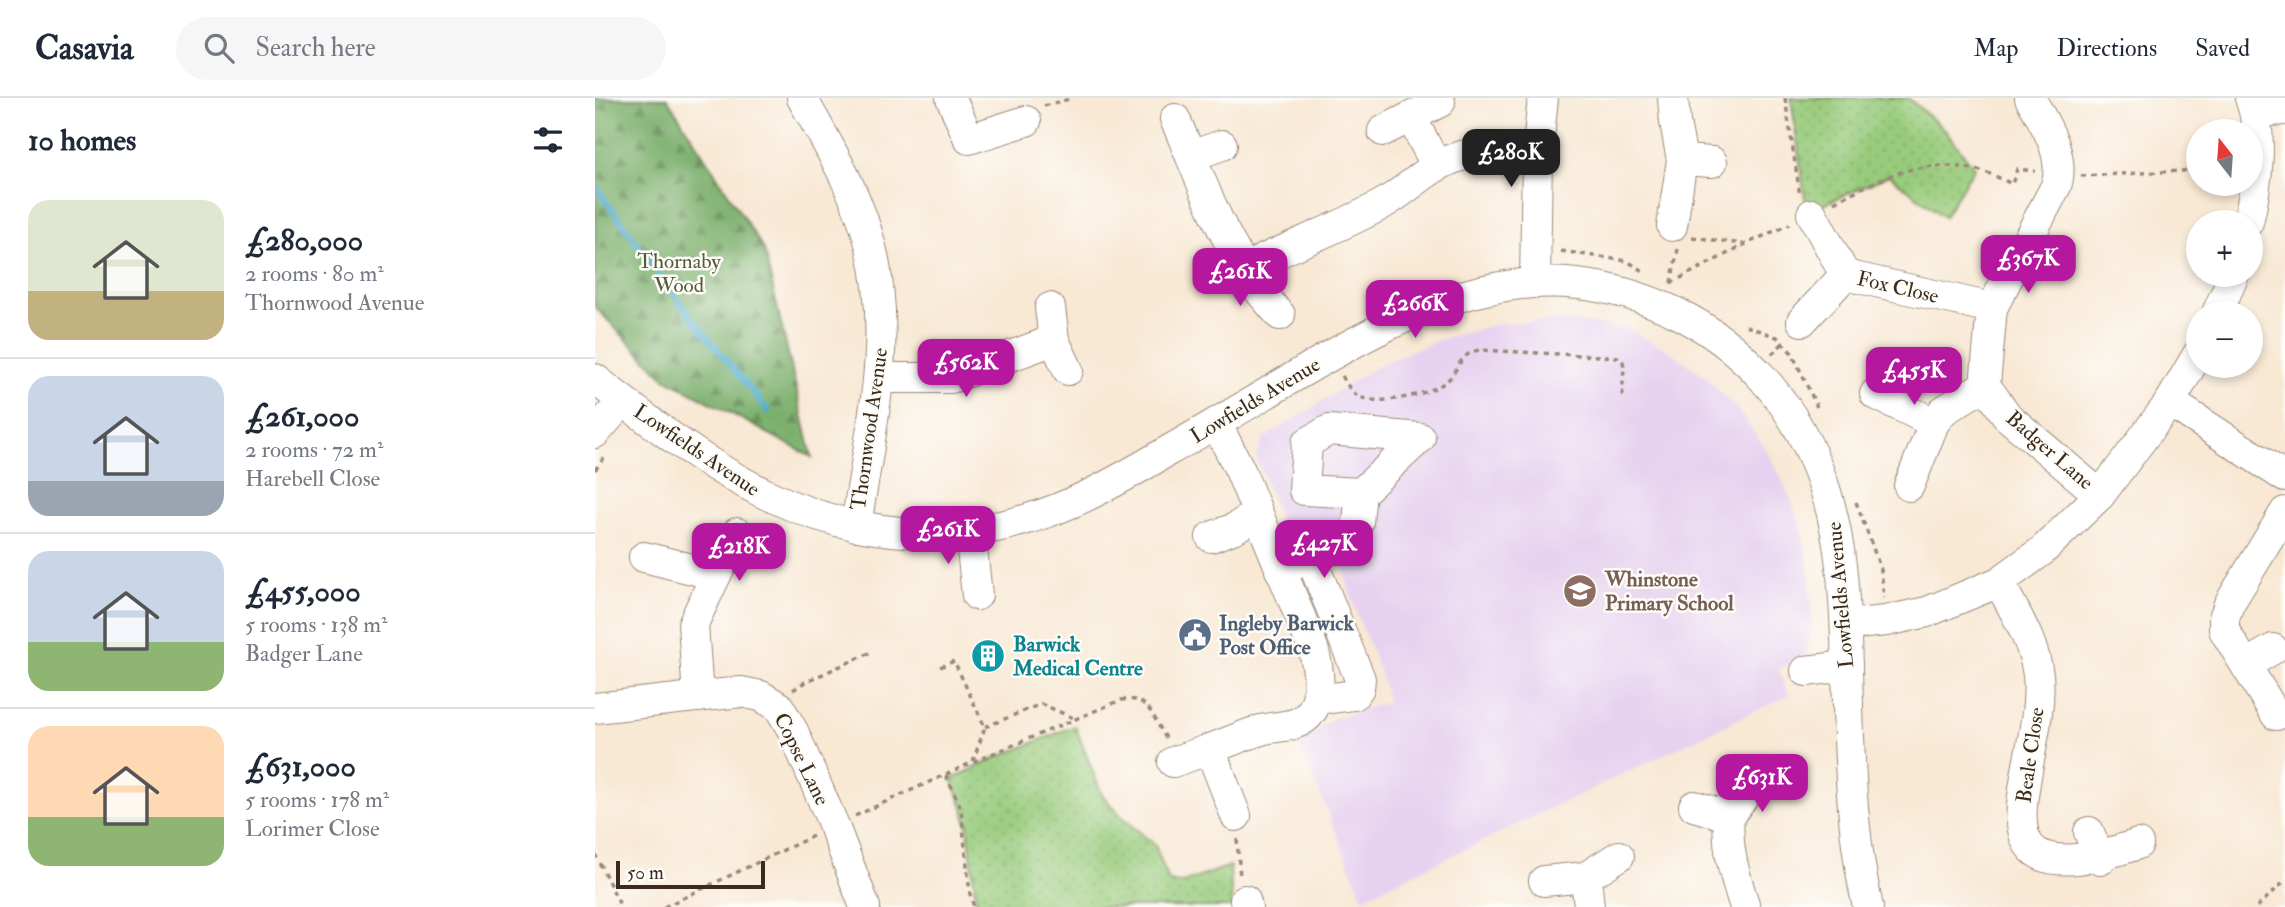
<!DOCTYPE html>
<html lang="en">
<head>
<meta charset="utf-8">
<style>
  :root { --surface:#fff; --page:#f6f6f7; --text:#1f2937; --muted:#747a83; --line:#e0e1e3; --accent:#b5179e }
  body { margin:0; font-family:"IM FELL Double Pica",serif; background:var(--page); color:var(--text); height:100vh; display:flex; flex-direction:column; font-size:26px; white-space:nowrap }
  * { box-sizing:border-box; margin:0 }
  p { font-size:23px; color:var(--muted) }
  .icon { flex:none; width:38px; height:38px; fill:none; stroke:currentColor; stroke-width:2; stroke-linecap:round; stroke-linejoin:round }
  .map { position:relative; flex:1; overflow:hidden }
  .sheet { display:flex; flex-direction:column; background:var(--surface); width:595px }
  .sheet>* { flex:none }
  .needle { width:46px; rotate:343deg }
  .buttons { position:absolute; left:1591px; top:21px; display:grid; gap:14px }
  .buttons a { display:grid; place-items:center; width:77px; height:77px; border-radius:50%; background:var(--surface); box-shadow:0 4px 10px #0003; font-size:35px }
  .scale { position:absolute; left:21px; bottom:18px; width:149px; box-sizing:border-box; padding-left:7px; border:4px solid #3b2a1e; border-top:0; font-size:19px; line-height:24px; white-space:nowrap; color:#3b2a1e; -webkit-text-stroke:5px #fdfcf7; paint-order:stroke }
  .price { position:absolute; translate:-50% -60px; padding:0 16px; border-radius:14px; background:var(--accent); color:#fff; font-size:23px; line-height:46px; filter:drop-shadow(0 2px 4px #0008) }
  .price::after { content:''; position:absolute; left:50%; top:42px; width:21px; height:16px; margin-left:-10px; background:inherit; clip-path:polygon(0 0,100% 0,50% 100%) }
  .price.on { background:#222; color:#fff }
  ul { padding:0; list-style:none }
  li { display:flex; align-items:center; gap:21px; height:175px; padding:0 28px }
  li+li { border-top:2px solid var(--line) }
  li span { display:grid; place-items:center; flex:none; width:196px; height:140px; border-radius:21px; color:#555 }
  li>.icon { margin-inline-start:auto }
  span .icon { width:84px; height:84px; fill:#fffc; stroke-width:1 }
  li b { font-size:30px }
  h2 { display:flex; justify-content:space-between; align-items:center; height:84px; padding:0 28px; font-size:30px }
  header { display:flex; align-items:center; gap:42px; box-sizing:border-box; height:98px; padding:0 35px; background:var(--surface); border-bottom:2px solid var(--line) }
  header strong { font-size:33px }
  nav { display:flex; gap:38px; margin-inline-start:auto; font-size:24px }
  .search { width:490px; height:63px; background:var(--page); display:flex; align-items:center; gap:18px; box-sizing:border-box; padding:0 24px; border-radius:38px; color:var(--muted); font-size:26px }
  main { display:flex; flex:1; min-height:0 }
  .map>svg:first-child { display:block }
  .built { fill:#e6d2f0 }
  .grass { fill:url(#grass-dots); stroke:#6a7a4d; stroke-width:2 }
  .forest { fill:url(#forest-firs); stroke:#5a6c45; stroke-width:2 }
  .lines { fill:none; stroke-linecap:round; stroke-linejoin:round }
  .stream { stroke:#4fabcd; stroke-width:6 }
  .minor-casing { stroke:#9a8979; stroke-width:32 }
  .path { stroke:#9a8979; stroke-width:3.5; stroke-dasharray:5 5; stroke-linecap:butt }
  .minor { stroke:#fff; stroke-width:30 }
  .labels { text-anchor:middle; stroke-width:5; stroke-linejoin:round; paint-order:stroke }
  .park-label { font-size:21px; fill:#575a3a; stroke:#fdfcf7 }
  .street-label { font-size:21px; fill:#3b2a1e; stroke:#fdfcf7 }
  .education-label { font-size:21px; font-weight:bold; fill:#785e54; stroke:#fdfcf7; text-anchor:start }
  .service-label { font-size:21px; font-weight:bold; fill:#4e5e75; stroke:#fdfcf7; text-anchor:start }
  .culture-label { font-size:21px; font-weight:bold; fill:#0d838f; stroke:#fdfcf7; text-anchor:start }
</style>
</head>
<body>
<header>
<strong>Casavia</strong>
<div class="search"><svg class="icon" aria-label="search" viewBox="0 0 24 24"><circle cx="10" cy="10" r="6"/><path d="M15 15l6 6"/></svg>Search here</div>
<nav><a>Map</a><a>Directions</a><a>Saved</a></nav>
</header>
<main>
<section class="sheet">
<h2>10 homes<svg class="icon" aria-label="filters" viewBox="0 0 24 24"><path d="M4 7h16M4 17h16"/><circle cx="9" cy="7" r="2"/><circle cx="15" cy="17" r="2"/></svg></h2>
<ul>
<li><span style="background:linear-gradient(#dfe7d0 65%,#c2b280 0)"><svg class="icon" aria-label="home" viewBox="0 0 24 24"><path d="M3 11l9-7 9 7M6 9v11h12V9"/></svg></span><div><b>£280,000</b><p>2 rooms · 80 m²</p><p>Thornwood Avenue</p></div></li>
<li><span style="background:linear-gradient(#c9d6e8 75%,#9aa5b1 0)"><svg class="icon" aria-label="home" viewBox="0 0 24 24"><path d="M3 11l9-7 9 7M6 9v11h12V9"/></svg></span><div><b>£261,000</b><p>2 rooms · 72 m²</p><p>Harebell Close</p></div></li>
<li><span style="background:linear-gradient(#c9d6e8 65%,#8fb573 0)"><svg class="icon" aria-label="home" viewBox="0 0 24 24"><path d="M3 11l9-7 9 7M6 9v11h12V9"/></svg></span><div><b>£455,000</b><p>5 rooms · 138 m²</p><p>Badger Lane</p></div></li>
<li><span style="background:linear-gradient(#ffd9b3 65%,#8fb573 0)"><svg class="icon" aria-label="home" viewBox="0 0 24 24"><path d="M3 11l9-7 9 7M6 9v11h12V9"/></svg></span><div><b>£631,000</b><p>5 rooms · 178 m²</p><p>Lorimer Close</p></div></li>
</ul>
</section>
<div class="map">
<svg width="1690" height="809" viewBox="0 0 1690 809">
  <defs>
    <pattern id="grass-dots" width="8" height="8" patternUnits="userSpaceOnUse" patternTransform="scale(1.75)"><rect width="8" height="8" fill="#98cb7c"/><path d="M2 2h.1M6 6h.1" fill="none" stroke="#84ae6b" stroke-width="1.8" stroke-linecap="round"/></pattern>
    <pattern id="forest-firs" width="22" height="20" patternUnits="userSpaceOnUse" patternTransform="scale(1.75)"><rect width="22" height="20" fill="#7aaf6c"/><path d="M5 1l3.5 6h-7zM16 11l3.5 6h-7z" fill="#658f58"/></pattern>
  </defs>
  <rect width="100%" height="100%" fill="#fdfcf7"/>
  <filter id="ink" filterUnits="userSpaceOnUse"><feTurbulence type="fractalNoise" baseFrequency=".0143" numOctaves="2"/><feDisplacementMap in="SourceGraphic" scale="14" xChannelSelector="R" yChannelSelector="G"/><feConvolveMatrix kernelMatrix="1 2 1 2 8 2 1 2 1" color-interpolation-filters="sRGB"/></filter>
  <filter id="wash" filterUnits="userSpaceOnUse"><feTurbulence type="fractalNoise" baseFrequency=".00686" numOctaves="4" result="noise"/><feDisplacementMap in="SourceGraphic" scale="28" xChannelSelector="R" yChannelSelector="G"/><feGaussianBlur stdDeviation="1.57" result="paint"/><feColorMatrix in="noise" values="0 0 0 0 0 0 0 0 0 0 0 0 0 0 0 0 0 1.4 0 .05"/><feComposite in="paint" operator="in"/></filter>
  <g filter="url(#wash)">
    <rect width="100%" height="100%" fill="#f8e8d4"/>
    <!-- built -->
    <polygon class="built" points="965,222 1030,230 1073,252 1111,279 1142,311 1169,348 1186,379 1205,424 1214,471 1217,528 1210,558 1183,571 1194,597 768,800 704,645 737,621 793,604 783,569 762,516 741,449 731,436 695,448 661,360 668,341 782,268 842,242 903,226"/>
    <!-- grass -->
    <g class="grass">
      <polygon points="1196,0 1313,0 1350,32 1379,70 1349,119 1294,77 1212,114"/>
      <path d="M480,628L507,697L528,720L560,747L574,784L588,785L635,768L637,809H383C377,786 378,762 374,739C372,718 365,700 357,681L403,659Z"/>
    </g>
    <!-- forest -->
    <polygon class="forest" points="0,0 72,0 169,152 217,359 68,279 0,209"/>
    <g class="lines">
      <!-- stream -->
      <polyline class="stream" points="0,88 86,206 173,313"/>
    </g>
  </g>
  <g filter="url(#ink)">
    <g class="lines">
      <!-- minor casing -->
      <g class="minor-casing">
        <g id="minor">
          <path d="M207,0C233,47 263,96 276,149C299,242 275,335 261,428"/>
          <polyline points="356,0 374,41 431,23"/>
          <path d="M1435,0C1450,26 1471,58 1461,88L1397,210L1390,287L1413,319L1505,397"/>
          <polyline points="1661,14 1690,12"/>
          <polyline points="816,19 841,67"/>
          <path d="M580,21C602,71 620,125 650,170C695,148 742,131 786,107C813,92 835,67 863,59C888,51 916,59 942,58"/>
          <polyline points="788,33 845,4"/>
          <polyline points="596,58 627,47"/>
          <polyline points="1087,62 1117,64"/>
          <polyline points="1217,116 1250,177"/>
          <path d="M1653,124C1662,88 1669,36 1655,0"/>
          <polyline points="1077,128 1087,62 1080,24 1078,0"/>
          <polyline points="650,170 666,195 685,217"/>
          <polyline points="940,185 942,58 948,0"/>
          <polyline points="455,210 459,242"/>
          <polyline points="1622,215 1639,177"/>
          <polyline points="1207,223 1250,177 1397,210"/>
          <polyline points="285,280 356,280 459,242 473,272"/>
          <path d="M0,281C116,372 220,449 375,433C448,425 510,391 571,354C617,328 662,301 707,274C830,202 942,148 1082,215C1147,247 1196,302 1222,369C1248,432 1250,502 1252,569C1254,649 1255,731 1273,809"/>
          <polyline points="1280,296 1339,325"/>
          <polyline points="1575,304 1690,379"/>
          <path d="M621,325L645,372L718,550C725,575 731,616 699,626C688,629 677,629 666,632C649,637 632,645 615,651L641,718"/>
          <polyline points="0,335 28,303"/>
          <polyline points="1314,388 1339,325 1348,313 1390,287"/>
          <polyline points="375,433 382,497"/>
          <polyline points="616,439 640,430 662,416"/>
          <polyline points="49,459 121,477 98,526 103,599"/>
          <polyline points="716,460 765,581 764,590 759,597 737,600 724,597"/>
          <polyline points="685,472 755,444 763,424 766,395 825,340 734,332 712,345 709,392 766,395"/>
          <polyline points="121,477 142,435"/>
          <path d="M1404,484C1419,513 1439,544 1443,577C1452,667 1357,809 1543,746"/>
          <polyline points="1251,527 1291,523 1332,514 1404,484 1447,453 1505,397 1575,304 1603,256"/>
          <polyline points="1651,567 1678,551"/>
          <polyline points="1211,573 1252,568"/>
          <polyline points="0,610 146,594 166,598 184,609 198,633 239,728 270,809"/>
          <polyline points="1681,617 1629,532 1629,520 1634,506 1690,414"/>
          <polyline points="578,664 615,651"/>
          <path d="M1099,708L1134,718C1131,750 1140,779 1150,809"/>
          <polyline points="1134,718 1160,684"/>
          <polyline points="1494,734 1505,762"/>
          <polyline points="991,779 1024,758"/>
          <polyline points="949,783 991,779 994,809"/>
          <polyline points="650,802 652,809"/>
        </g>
      </g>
      <!-- path -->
      <g class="path">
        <polyline points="1190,0 1205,97"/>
        <polyline points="449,8 478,0"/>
        <polyline points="1486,78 1603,72"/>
        <path d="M1239,104C1288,79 1325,59 1381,72C1394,74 1406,81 1417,86L1422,71L1440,73"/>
        <polyline points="1097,139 1148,146"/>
        <polyline points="966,153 1032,163 1052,175"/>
        <polyline points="1076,185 1151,146 1195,126"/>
        <polyline points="1076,185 1083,151"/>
        <polyline points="1151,228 1182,239 1197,255 1222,309"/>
        <polyline points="1177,256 1188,245"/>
        <path d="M747,278C752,286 756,295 765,299C784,308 832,297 849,285C865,274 861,257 884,252L1023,259L1028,264L1029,268L1027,301"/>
        <polyline points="0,372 11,357"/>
        <polyline points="1261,404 1286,472 1289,500"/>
        <polyline points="345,569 359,563 390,629 378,663"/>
        <polyline points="198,592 210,584 279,553"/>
        <polyline points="390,629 446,606 481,621"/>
        <polyline points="351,677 366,710 375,796 379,809"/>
        <path d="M260,718L378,664L526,602C555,597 558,621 571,640"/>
        <polyline points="642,741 645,779"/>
        <polyline points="0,756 26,809"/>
        <polyline points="69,809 218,738"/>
        <polyline points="1662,809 1690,783"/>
      </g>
      <!-- minor -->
      <use href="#minor" class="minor"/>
    </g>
  </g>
  <!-- icons -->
  <defs>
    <g id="school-disc" transform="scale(1.75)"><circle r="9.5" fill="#8d6e63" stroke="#fdfcf7"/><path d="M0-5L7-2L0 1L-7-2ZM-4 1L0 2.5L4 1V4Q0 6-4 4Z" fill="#fff"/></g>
    <g id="civic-disc" transform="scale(1.75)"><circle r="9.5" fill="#5c6f8a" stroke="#fdfcf7"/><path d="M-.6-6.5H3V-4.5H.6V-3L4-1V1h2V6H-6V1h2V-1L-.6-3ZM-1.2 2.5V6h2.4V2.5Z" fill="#fff"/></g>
    <g id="building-disc" transform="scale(1.75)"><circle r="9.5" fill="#0f9aa8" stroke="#fdfcf7"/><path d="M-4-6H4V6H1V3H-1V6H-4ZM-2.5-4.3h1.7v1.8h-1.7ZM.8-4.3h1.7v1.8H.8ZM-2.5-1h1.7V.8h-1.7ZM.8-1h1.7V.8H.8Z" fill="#fff"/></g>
  </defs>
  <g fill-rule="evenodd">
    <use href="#school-disc" x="985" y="493"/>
    <use href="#civic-disc" x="600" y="537"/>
    <use href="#building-disc" x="393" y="558"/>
  </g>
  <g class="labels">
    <!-- park labels -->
    <g class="park-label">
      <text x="84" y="170">Thornaby<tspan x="84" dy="24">Wood</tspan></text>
    </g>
    <!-- street labels -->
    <g class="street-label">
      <text transform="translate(1303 189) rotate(13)" y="7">Fox Close</text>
      <text transform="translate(660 302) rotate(-31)" y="7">Lowfields Avenue</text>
      <text transform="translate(274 331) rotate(-82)" y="7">Thornwood Avenue</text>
      <text transform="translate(102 352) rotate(34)" y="7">Lowfields Avenue</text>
      <text transform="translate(1455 352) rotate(41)" y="7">Badger Lane</text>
      <text transform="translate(1245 497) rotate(-95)" y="7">Lowfields Avenue</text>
      <text transform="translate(1435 657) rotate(-82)" y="7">Beale Close</text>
      <text transform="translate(207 661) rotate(64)" y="7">Copse Lane</text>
    </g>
    <!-- education labels -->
    <g class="education-label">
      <text x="1010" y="488">Whinstone<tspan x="1010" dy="24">Primary School</tspan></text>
    </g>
    <!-- service labels -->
    <g class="service-label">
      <text x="624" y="532">Ingleby Barwick<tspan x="624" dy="24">Post Office</tspan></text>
    </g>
    <!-- culture labels -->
    <g class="culture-label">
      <text x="418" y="553">Barwick<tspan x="418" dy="24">Medical Centre</tspan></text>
    </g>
  </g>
</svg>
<div class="buttons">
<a><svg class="needle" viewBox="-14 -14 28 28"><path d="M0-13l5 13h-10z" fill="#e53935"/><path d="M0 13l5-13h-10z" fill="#747a83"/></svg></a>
<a>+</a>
<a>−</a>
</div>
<div class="scale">50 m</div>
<b class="price on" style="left:916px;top:91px">£280K</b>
<b class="price" style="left:1433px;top:197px">£367K</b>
<b class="price" style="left:645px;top:210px">£261K</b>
<b class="price" style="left:820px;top:242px">£266K</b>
<b class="price" style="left:371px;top:301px">£562K</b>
<b class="price" style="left:1319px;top:309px">£455K</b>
<b class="price" style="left:353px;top:468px">£261K</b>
<b class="price" style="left:729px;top:482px">£427K</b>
<b class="price" style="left:144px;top:485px">£218K</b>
<b class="price" style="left:1167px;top:716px">£631K</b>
</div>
</main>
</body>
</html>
